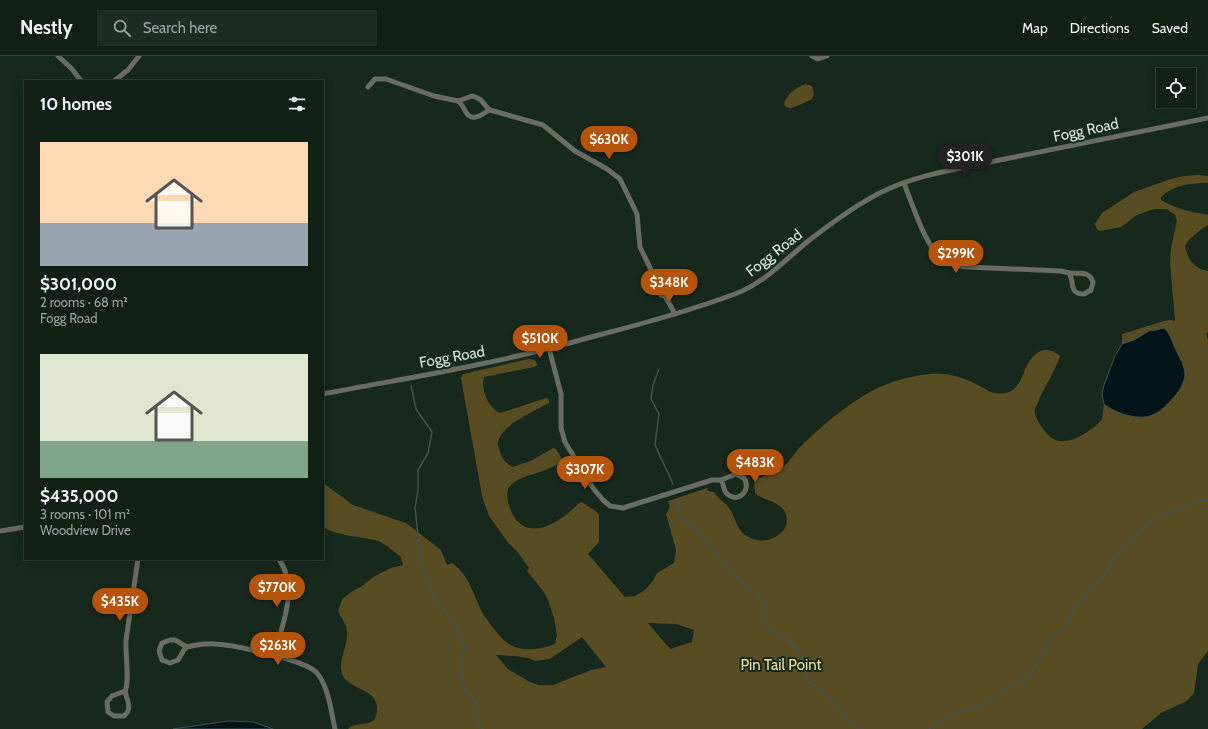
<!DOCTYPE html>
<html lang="en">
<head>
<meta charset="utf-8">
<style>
  :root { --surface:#111f15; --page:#1e2c22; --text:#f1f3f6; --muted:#9ca2a0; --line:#303d34; --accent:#b45309 }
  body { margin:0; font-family:Cabin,sans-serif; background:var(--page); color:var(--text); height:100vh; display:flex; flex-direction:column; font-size:15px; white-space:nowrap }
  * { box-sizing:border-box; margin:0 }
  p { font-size:13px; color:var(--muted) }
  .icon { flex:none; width:22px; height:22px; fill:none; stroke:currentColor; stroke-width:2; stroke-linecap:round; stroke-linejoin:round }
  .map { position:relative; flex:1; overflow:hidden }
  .drawer { position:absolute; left:24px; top:24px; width:300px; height:480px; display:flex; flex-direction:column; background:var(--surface); border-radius:0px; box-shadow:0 2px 10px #0003,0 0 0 1px var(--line) }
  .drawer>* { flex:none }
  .fabs { position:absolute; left:1156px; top:12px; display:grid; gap:8px }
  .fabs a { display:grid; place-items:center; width:40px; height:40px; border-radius:0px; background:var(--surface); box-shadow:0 2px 10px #0003,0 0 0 1px var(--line); font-size:20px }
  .price { position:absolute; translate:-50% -34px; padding:0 9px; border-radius:14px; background:var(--accent); color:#fff; font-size:13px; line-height:26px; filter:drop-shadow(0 1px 2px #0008) }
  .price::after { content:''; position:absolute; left:50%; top:24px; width:12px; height:9px; margin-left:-6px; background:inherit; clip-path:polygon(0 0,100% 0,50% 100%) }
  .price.on { background:#222; color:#fff }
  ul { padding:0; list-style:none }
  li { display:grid; align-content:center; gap:8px; height:212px; padding:0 16px }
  li span { display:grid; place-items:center; height:124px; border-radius:0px; color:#555 }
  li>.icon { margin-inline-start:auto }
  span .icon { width:72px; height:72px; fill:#fffc; stroke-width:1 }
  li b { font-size:17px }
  h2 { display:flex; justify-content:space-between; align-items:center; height:48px; padding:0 16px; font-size:17px }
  header { display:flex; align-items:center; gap:24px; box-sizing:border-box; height:56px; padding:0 20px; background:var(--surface); border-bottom:1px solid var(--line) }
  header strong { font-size:19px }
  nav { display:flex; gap:22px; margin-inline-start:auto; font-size:14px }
  .search { width:280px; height:36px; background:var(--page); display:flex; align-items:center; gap:10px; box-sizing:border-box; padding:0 14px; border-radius:0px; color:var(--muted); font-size:15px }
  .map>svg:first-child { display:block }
  .green { fill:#574c22; fill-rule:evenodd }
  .water { fill:#021417; stroke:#425352 }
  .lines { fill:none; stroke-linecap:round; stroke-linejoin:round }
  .stream { stroke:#425352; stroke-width:1.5 }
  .street { stroke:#686c62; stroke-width:5 }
  .labels { text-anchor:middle; stroke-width:4; stroke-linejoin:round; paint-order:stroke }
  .street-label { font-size:15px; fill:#d9e5dc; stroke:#17291c }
  .park-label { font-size:15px; fill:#f2e095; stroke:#17291c }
</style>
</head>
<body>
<header>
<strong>Nestly</strong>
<div class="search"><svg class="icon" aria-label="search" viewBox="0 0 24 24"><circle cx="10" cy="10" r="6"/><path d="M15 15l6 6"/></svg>Search here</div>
<nav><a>Map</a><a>Directions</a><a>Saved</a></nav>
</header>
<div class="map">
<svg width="1208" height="673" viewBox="0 0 1208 673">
  <rect width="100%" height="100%" fill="#17291c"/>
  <!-- green -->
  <g class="green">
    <path d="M806,28L812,30L814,38L812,43C809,45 793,52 790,52C787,52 786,51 784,49C785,40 797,30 806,28Z"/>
    <path d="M1199,119L1208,120V127C1191,127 1173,129 1161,141V144C1178,154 1190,155 1208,159V169C1202,173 1189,182 1186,188C1184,191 1186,194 1187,197C1190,208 1198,213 1208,215V276L1206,278L1208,284V595L1198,608L1194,637L1187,645L1161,657L1142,673H348C355,665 370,671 375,662C377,659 377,654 377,650C374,632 351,634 343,620C336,606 349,590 347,575C346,568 341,561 338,555L342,543L353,535L362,530L372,522L388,513L403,509L401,501C394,496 386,488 378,485C365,481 330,479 323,470V427L353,449L406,467L441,494L447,509L452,507C468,518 473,537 481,554C483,559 488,564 491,569C496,575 500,581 505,585C518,597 541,594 555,588L557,579L554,562L548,544L544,536L527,515L529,512L516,494L509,488L489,460L482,440L461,322L463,318L529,303L535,304L538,309L534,311L484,321C480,332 489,353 500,357L546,342L549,344V347C535,355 505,367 499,383C497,387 498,391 500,395C502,403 506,408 513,411L533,404L553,392L556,393L562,403V406C556,409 551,412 545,414C536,418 518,421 511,429C506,434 507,440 508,446C520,491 557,470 579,447L582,446C587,450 596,454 599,459V486L588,498L625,541L635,540L645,534L653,525L657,517L674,507L676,494L666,458L670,451L668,445L707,432L708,435L714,436C718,443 725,446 729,452C736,461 736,474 747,480C768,494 799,472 782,452C775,445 763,444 755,437L754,424C762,420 772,418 780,413C789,408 793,398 800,391C827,365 866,331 903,323C915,320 929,317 942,318C950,318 967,323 974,327C987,333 994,342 1011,335C1025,329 1023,299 1044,294C1050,293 1055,296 1060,300C1055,316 1045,329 1039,344C1038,347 1036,350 1035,353C1034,360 1039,367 1043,373C1059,398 1086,379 1102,364L1104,348L1111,353L1183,307L1177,296L1169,277L1156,274L1149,275L1134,284L1122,288V278L1164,265L1170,264L1175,265L1170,206L1171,192L1177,165L1175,159L1167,153H1154L1137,159L1121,171L1100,175L1097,173L1095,168L1102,157L1134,136L1171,123L1184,120ZM648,567L676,568L694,574L692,586L670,593ZM582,581L606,611L591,614L553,629H539L530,626L508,613L496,599L515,600L528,602L535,605L550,603Z"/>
  </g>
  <!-- water -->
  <g class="water">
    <path d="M1164,272C1171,278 1172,287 1177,296C1180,303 1185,310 1185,319C1184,328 1180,334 1174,341C1168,348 1160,357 1150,360C1136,364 1115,357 1104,348L1102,338L1104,329L1115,300L1122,288L1134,284L1149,275L1156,274Z"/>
    <polygon points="228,665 253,666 273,673 173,673"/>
  </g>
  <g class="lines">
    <!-- stream -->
    <g class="stream">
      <polyline points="659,313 653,329 651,343 659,358 655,389 673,428"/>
      <path d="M411,330L416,353L432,376L428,397L418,414V434L415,452L421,508L434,540L457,571L463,588L466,592C466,594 464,595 463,597C458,606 462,623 465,632C467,641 482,641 474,653C476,660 479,669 483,673"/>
      <polyline points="677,444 679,458 683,465 695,472 742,527 758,538 766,549 762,560 769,574 787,583 800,596 803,612 808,626 824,635 849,664 860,673"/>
      <polyline points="929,673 961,655 987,647 1009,630 1028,622 1039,606 1050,584 1067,570 1073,554 1106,517 1120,495 1153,463 1200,445 1208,444"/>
    </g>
    <!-- street -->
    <g class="street">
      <polyline points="58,0 72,13 81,25"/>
      <polyline points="812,0 818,3 827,0"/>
      <polyline points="114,25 128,14 139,0"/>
      <polyline points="368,31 375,23 386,23 434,40 458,45"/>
      <path d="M472,40C484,43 482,48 490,54C486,55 483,59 479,60C465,66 466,50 458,45Z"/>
      <path d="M490,54L543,69L575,95L607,113L620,123L637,158L640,191L656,224L655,231L661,239L665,240C668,232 663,226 656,224"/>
      <path d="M904,127C911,145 924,185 937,198C945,207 957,210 968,211L1061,215L1069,217"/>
      <path d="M1069,217C1079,218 1089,214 1093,226L1091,234L1084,238C1068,238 1075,226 1069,217Z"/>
      <polyline points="665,240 675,258"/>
      <polyline points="549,292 561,338 561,372 565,386 593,432 603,444 610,450 623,452 712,424 721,424"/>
      <path d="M323,338C374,328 425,320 476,309C516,301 556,291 595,280C642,268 689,255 735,238C764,227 784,205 807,186C830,168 860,146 886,134C920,118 959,113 995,105C1066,90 1137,76 1208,62"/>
      <path d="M736,418L744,422C752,434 738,448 727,438C723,434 724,428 721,424Z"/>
      <polyline points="0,475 25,471"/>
      <polygon points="170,584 175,584 187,591 184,594 178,604 170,607 162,604 159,595 162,587"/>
      <path d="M187,591C196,589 205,587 215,588C234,589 306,604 317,617C329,632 331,655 335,673"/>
      <path d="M274,600C282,569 299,533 279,503"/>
      <path d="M125,635C130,626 125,597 126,584L138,503"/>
      <path d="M125,635C127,645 133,652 124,660H114L108,656L107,646L112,640Z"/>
    </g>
  </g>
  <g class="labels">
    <!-- street labels -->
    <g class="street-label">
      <text transform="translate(1086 74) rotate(-12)" y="5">Fogg Road</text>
      <text transform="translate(774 197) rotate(-38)" y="5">Fogg Road</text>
      <text transform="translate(452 301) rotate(-10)" y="5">Fogg Road</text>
    </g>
    <!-- park labels -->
    <g class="park-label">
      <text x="781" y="614">Pin Tail Point</text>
    </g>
  </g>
</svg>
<div class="fabs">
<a><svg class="icon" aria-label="locate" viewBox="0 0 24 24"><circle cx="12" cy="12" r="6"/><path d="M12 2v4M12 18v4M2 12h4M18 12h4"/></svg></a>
</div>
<b class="price" style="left:609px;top:104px">$630K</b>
<b class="price on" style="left:965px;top:121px">$301K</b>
<b class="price" style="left:956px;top:218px">$299K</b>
<b class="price" style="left:669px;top:247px">$348K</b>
<b class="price" style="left:540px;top:303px">$510K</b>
<b class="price" style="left:755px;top:427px">$483K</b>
<b class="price" style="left:585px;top:434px">$307K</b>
<b class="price" style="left:277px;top:552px">$770K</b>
<b class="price" style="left:120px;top:566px">$435K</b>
<b class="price" style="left:278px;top:610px">$263K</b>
<section class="drawer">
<h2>10 homes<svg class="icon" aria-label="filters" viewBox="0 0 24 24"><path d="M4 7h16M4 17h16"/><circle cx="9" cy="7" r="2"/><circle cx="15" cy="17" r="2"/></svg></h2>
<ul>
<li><span style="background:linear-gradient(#ffd9b3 65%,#9aa5b1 0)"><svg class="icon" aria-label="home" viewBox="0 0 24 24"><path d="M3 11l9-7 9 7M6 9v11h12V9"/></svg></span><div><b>$301,000</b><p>2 rooms · 68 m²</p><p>Fogg Road</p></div></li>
<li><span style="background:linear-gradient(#dfe7d0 70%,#7fa58c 0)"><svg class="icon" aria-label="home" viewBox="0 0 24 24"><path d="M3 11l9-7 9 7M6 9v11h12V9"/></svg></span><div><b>$435,000</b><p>3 rooms · 101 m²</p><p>Woodview Drive</p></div></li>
</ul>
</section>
</div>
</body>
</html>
